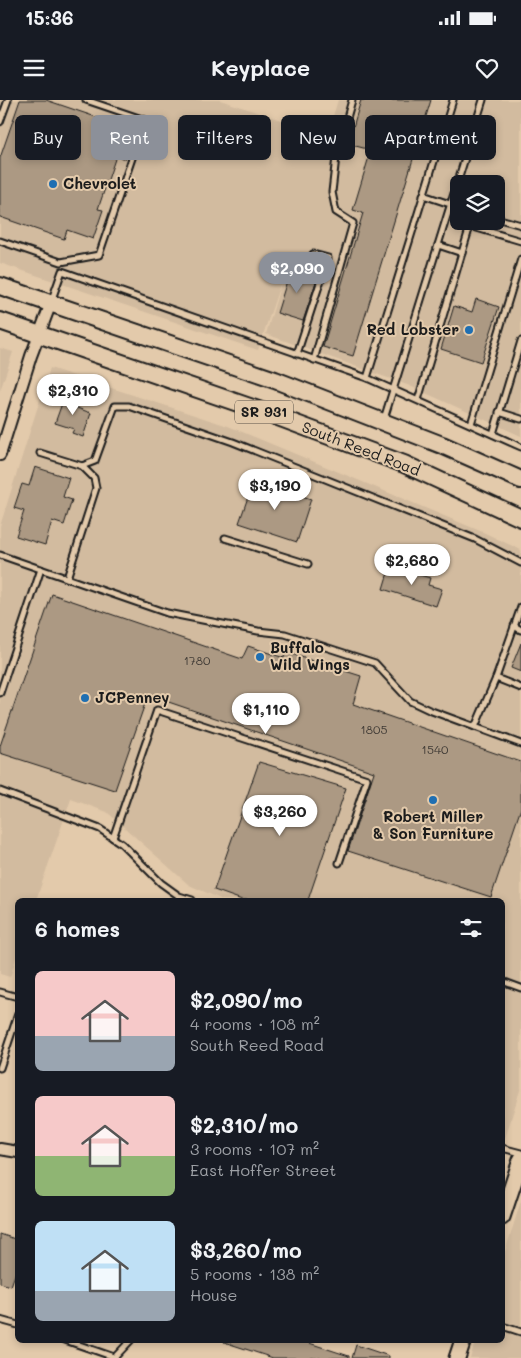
<!DOCTYPE html>
<html lang="en">
<head>
<meta charset="utf-8">
<style>
  :root { --surface:#171b24; --page:#20242c; --text:#f1f3f6; --muted:#9ea1a6; --accent:#8c9099 }
  body { margin:0; font-family:Mali,sans-serif; background:var(--page); color:var(--text); height:100vh; display:flex; flex-direction:column; font-size:19px; white-space:nowrap }
  * { box-sizing:border-box; margin:0 }
  p { font-size:16px; color:var(--muted) }
  .icon { flex:none; width:28px; height:28px; fill:none; stroke:currentColor; stroke-width:2; stroke-linecap:round; stroke-linejoin:round }
  .map { position:relative; flex:1; overflow:hidden }
  .sheet { position:absolute; left:15px; top:798px; width:490px; height:445px; display:flex; flex-direction:column; background:var(--surface); border-radius:8px; box-shadow:0 2px 8px #0003 }
  .sheet>* { flex:none }
  .guide { position:absolute; left:15px; top:15px; width:491px; height:45px; display:flex; gap:10px }
  .fabs { position:absolute; left:450px; top:75px; display:grid; gap:10px }
  .fabs a { display:grid; place-items:center; width:55px; height:55px; border-radius:8px; background:var(--surface); box-shadow:0 2px 8px #0003; font-size:25px }
  .price { position:absolute; translate:-50% -42px; padding:0 11px; border-radius:18px; background:#fff; color:#222; font-size:16px; line-height:32px; filter:drop-shadow(0 1px 2px #0008) }
  .price::after { content:''; position:absolute; left:50%; top:30px; width:15px; height:11px; margin-left:-8px; background:inherit; clip-path:polygon(0 0,100% 0,50% 100%) }
  .price.active { background:var(--accent); color:#fff }
  ul { padding:0; list-style:none }
  li { display:flex; align-items:center; gap:15px; height:125px; padding:0 20px }
  li span { display:grid; place-items:center; flex:none; width:140px; height:100px; border-radius:8px; color:#555 }
  li>.icon { margin-inline-start:auto }
  span .icon { width:60px; height:60px; fill:#fffc; stroke-width:1 }
  li b { font-size:21px }
  h2 { display:flex; justify-content:space-between; align-items:center; height:60px; padding:0 20px; font-size:21px }
  .tag { padding:0 18px; border-radius:8px; background:var(--surface); box-shadow:0 2px 8px #0003; font-size:18px; line-height:45px }
  .tag.active { background:var(--accent); color:#fff }
  .status { display:flex; justify-content:space-between; align-items:center; height:35px; padding:0 25px; background:var(--surface); direction:ltr }
  .status svg { height:14px; fill:currentColor }
  header { display:flex; justify-content:space-between; align-items:center; height:65px; padding:0 20px; background:var(--surface); font-size:22px; font-weight:700 }
  .map>svg:first-child { display:block }
  .built { fill:#d2bb9f; fill-rule:evenodd }
  .building { fill:#ac9983; stroke:#1c1c1c }
  .lines { fill:none; stroke-linecap:round; stroke-linejoin:round }
  .service-casing { stroke:#1c1c1c; stroke-width:9 }
  .minor-casing { stroke:#1c1c1c; stroke-width:14 }
  .secondary-casing { stroke:#1c1c1c; stroke-width:19 }
  .primary-casing { stroke:#1c1c1c; stroke-width:20 }
  .service { stroke:#e3caab; stroke-width:5 }
  .minor { stroke:#e3caab; stroke-width:10 }
  .secondary { stroke:#e3caab; stroke-width:15 }
  .primary { stroke:#e3caab; stroke-width:16 }
  .poi-dot { fill:#1f6fb2; stroke:#e3caab; stroke-width:2 }
  .labels { text-anchor:middle; stroke-width:4; stroke-linejoin:round; paint-order:stroke }
  .number-label { font-size:12px; fill:#403b36 }
  .shield { fill:#e3caab; stroke:#585047; stroke-width:1 }
  .shield-label { font-size:14px; font-weight:bold; fill:#1c1c1c }
  .poi-label { font-size:15px; font-weight:bold; fill:#1c1c1c; stroke:#e3caab; text-anchor:start }
  .street-label { font-size:15px; fill:#1c1c1c; stroke:#e3caab }
</style>
</head>
<body>
<div class="status"><b>15:36</b><svg viewBox="0 0 49 12"><path d="M0 12V9h3v3zM5 12V6h3v6zM10 12V3h3v9zM15 12V0h3v12zM26 1h20v11H26zM47 4h2v5h-2z"/></svg></div>
<header><svg class="icon" aria-label="menu" viewBox="0 0 24 24"><path d="M4 6h16M4 12h16M4 18h16"/></svg>Keyplace<svg class="icon" aria-label="heart" viewBox="0 0 24 24"><path d="M12 20l-8-8c-3-5 5-10 8-4 3-6 11-1 8 4z"/></svg></header>
<div class="map">
<svg width="521" height="1258" viewBox="0 0 521 1258">
  <rect width="100%" height="100%" fill="#e3caab"/>
  <filter id="ink" filterUnits="userSpaceOnUse"><feTurbulence type="fractalNoise" baseFrequency=".02" numOctaves="2"/><feDisplacementMap in="SourceGraphic" scale="10" xChannelSelector="R" yChannelSelector="G"/><feConvolveMatrix kernelMatrix="1 2 1 2 8 2 1 2 1" color-interpolation-filters="sRGB"/></filter>
  <g filter="url(#ink)">
    <!-- built -->
    <g class="built">
      <path d="M0,0H220L327,35L338,0H521V336L410,286L266,234L285,170L258,250L0,163ZM459,84H496V121H459Z"/>
      <polygon points="0,248 13,252 0,291"/>
      <polygon points="50,268 228,326 485,433 521,450 521,987 503,1045 502,800 223,800 189,785 107,712 71,699 36,800 18,800 17,855 10,877 0,874 0,426"/>
      <polygon points="521,1101 521,1258 470,1258 476,1240 502,1240 503,1158"/>
    </g>
    <!-- building -->
    <g class="building">
      <polygon points="20,0 46,0 134,30 125,59 116,56 98,109 103,110 93,139 67,130 64,139 0,117 0,58"/>
      <polygon points="361,0 431,0 353,256 323,247 363,113 353,110 371,50 348,44"/>
      <polygon points="291,168 318,176 303,221 277,213"/>
      <polygon points="476,199 499,207 481,262 441,249 454,206 472,212"/>
      <polygon points="65,295 80,300 77,308 91,313 83,337 72,333 74,329 55,323"/>
      <polygon points="35,367 69,378 63,397 72,400 64,425 52,421 45,445 16,436 24,411 14,408 22,384 29,386"/>
      <polygon points="254,380 311,399 297,442 239,423"/>
      <polygon points="390,466 430,478 428,485 442,489 436,506 383,489"/>
      <polygon points="52,494 242,559 248,546 284,558 285,552 361,576 353,604 521,662 521,708 491,797 348,751 374,672 148,595 115,690 0,653 0,646"/>
      <polygon points="521,543 521,572 511,568"/>
      <polygon points="259,662 346,688 308,800 242,800 214,790"/>
      <polygon points="0,1134 18,1140 18,1166 11,1186 0,1183"/>
      <polygon points="224,1240 300,1240 349,1256 349,1258 273,1258 224,1242"/>
      <polygon points="356,1245 389,1256 389,1258 352,1258"/>
    </g>
    <g class="lines">
      <!-- service casing -->
      <g class="service-casing">
        <g id="service">
          <polyline points="0,22 8,0"/>
          <polyline points="423,95 459,107"/>
          <polyline points="496,118 521,125"/>
          <polyline points="0,141 61,162 99,155 145,20 86,0"/>
          <polyline points="438,145 462,153"/>
          <polyline points="51,202 62,171 367,278 521,347"/>
          <polyline points="297,254 328,158 313,154"/>
          <polyline points="314,260 353,123 336,112 332,92 336,57 352,0"/>
          <polyline points="367,278 453,0"/>
          <polyline points="418,300 470,126 521,141"/>
          <polyline points="499,312 521,319"/>
          <polyline points="384,319 483,0"/>
          <polyline points="471,324 521,159"/>
          <polyline points="493,334 521,241"/>
          <polyline points="40,353 82,366 95,361 115,306 129,306 233,342 475,439 521,463"/>
          <polyline points="225,438 308,464"/>
          <polyline points="0,455 167,513 258,531 285,534 375,563 410,601 429,610 521,644"/>
          <polyline points="67,478 96,388 94,378 82,366"/>
          <polyline points="514,526 521,530"/>
          <polyline points="496,578 521,588"/>
          <polyline points="0,593 41,469"/>
          <polyline points="475,627 496,578 521,507"/>
          <polyline points="0,691 100,729 122,744 161,783 179,796 192,800"/>
          <polyline points="113,738 157,610 367,679 339,763"/>
          <polyline points="502,881 521,888"/>
          <polyline points="0,892 18,897"/>
          <polyline points="0,968 18,914"/>
          <polyline points="502,1048 521,1053"/>
          <polyline points="0,1220 18,1225"/>
          <polyline points="502,1226 521,1232"/>
          <polyline points="65,1240 114,1257"/>
          <polyline points="114,1258 131,1240"/>
        </g>
      </g>
      <!-- minor casing -->
      <g class="minor-casing">
        <g id="minor">
          <polyline points="0,355 31,256 51,203"/>
          <polyline points="0,1049 18,1052"/>
        </g>
      </g>
      <!-- secondary casing -->
      <g class="secondary-casing">
        <g id="secondary">
          <polyline points="502,1117 521,1060"/>
          <polyline points="457,1258 463,1240"/>
        </g>
      </g>
      <!-- primary casing -->
      <g class="primary-casing">
        <g id="primary">
          <polyline points="0,186 275,280 442,345 521,380"/>
          <polyline points="0,221 267,313 404,364 521,418"/>
        </g>
      </g>
      <!-- service -->
      <use href="#service" class="service"/>
      <!-- minor -->
      <use href="#minor" class="minor"/>
      <!-- secondary -->
      <use href="#secondary" class="secondary"/>
      <!-- primary -->
      <use href="#primary" class="primary"/>
    </g>
  </g>
  <!-- markers -->
  <g class="poi-dot">
    <circle cx="53" cy="84" r="5"/>
    <circle cx="469" cy="230" r="5"/>
    <circle cx="260" cy="557" r="5"/>
    <circle cx="85" cy="598" r="5"/>
    <circle cx="433" cy="700" r="5"/>
  </g>
  <g class="labels">
    <!-- number labels -->
    <g class="number-label">
      <text x="197" y="565">1780</text>
      <text x="374" y="634">1805</text>
      <text x="435" y="654">1540</text>
    </g>
    <!-- shield labels -->
    <rect class="shield" x="235" y="300.5" width="58" height="23" rx="4"/>
    <g class="shield-label">
      <text x="264" y="317">SR 931</text>
    </g>
    <!-- poi labels -->
    <g class="poi-label">
      <text x="63" y="89">Chevrolet</text>
      <text x="459" y="235" text-anchor="end">Red Lobster</text>
      <text x="270" y="553">Buffalo<tspan x="270" dy="17">Wild Wings</tspan></text>
      <text x="95" y="603">JCPenney</text>
      <text x="433" y="722" text-anchor="middle">Robert Miller<tspan x="433" dy="17">&amp; Son Furniture</tspan></text>
    </g>
    <!-- street labels -->
    <g class="street-label">
      <text transform="translate(361 349) rotate(21)" y="5">South Reed Road</text>
    </g>
  </g>
</svg>
<div class="fabs">
<a><svg class="icon" aria-label="layers" viewBox="0 0 24 24"><path d="M12 4l9 5-9 5-9-5zM3 14l9 5 9-5"/></svg></a>
</div>
<b class="price active" style="left:297px;top:194px">$2,090</b>
<b class="price" style="left:73px;top:316px">$2,310</b>
<b class="price" style="left:275px;top:411px">$3,190</b>
<b class="price" style="left:412px;top:486px">$2,680</b>
<b class="price" style="left:266px;top:635px">$1,110</b>
<b class="price" style="left:280px;top:737px">$3,260</b>
<div class="guide">
<a class="tag">Buy</a>
<a class="tag active">Rent</a>
<a class="tag">Filters</a>
<a class="tag">New</a>
<a class="tag">Apartment</a>
</div>
<section class="sheet">
<h2>6 homes<svg class="icon" aria-label="filters" viewBox="0 0 24 24"><path d="M4 7h16M4 17h16"/><circle cx="9" cy="7" r="2"/><circle cx="15" cy="17" r="2"/></svg></h2>
<ul>
<li><span style="background:linear-gradient(#f6c9c9 65%,#9aa5b1 0)"><svg class="icon" aria-label="home" viewBox="0 0 24 24"><path d="M3 11l9-7 9 7M6 9v11h12V9"/></svg></span><div><b>$2,090/mo</b><p>4 rooms · 108 m²</p><p>South Reed Road</p></div></li>
<li><span style="background:linear-gradient(#f6c9c9 60%,#8fb573 0)"><svg class="icon" aria-label="home" viewBox="0 0 24 24"><path d="M3 11l9-7 9 7M6 9v11h12V9"/></svg></span><div><b>$2,310/mo</b><p>3 rooms · 107 m²</p><p>East Hoffer Street</p></div></li>
<li><span style="background:linear-gradient(#bfe0f5 70%,#9aa5b1 0)"><svg class="icon" aria-label="home" viewBox="0 0 24 24"><path d="M3 11l9-7 9 7M6 9v11h12V9"/></svg></span><div><b>$3,260/mo</b><p>5 rooms · 138 m²</p><p>House</p></div></li>
</ul>
</section>
</div>
</body>
</html>
